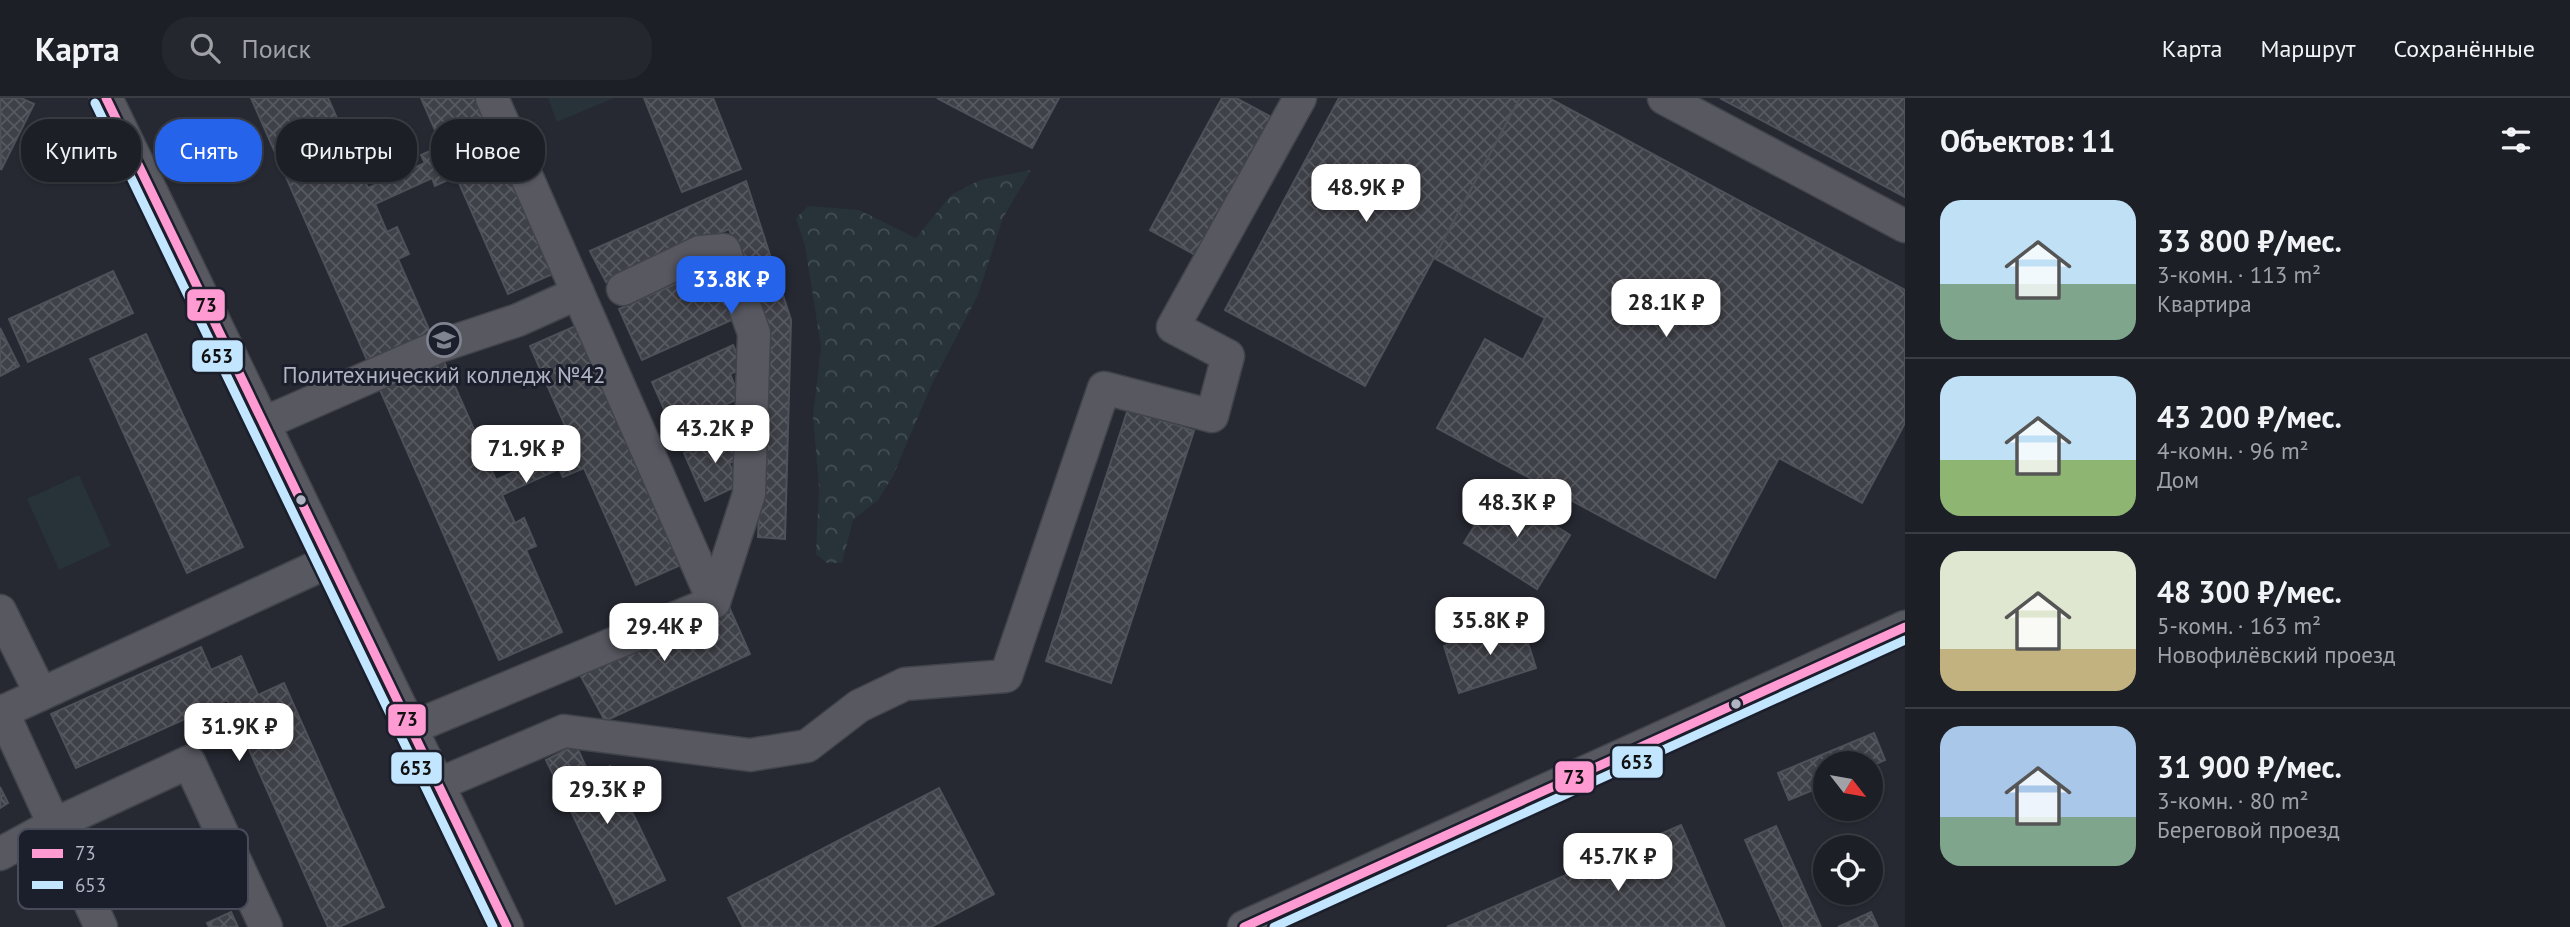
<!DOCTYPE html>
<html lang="ru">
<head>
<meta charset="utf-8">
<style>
  :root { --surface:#1c1f26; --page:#25272e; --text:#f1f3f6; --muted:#a0a2a7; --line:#3a3d43; --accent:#2563eb }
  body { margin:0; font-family:"PT Sans",sans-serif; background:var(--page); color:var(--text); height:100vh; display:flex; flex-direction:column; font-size:26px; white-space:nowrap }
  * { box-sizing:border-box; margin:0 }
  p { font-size:23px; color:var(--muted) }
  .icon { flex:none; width:38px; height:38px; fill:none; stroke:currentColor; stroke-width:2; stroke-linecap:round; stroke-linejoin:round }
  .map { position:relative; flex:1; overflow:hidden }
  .side { display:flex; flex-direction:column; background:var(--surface); width:665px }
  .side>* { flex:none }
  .banner { position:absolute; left:21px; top:21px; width:665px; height:63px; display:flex; gap:14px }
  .needle { width:46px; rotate:121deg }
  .tools { position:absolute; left:1813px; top:653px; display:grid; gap:14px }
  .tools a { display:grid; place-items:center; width:70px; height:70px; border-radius:50%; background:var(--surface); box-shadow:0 2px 5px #0004,0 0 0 2px var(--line); font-size:35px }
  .price { position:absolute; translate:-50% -60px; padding:0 16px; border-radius:14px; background:#fff; color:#222; font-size:23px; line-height:46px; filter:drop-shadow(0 2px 4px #0008) }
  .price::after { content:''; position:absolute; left:50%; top:42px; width:21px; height:16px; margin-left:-10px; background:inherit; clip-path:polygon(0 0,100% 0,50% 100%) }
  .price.selected { background:var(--accent); color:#fff }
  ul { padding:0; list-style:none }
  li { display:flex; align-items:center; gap:21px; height:175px; padding:0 35px }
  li+li { border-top:2px solid var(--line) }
  li span { display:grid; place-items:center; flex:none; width:196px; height:140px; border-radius:21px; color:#555 }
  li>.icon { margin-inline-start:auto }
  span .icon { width:84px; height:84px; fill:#fffc; stroke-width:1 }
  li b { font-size:30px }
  h2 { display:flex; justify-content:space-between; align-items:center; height:84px; padding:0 35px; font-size:30px }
  .tag { padding:0 24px; border-radius:28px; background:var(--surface); box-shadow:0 2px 5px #0004,0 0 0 2px var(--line); font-size:24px; line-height:63px }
  .tag.selected { background:var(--accent); color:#fff }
  header { display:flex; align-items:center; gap:42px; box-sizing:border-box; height:98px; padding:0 35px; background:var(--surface); border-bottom:2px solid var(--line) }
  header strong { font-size:33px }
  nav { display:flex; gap:38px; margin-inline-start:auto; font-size:24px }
  .search { width:490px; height:63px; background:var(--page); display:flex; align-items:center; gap:18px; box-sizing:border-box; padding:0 24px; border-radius:28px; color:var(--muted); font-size:26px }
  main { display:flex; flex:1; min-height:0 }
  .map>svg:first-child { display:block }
  .forest { fill:url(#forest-crowns) }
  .green { fill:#273339 }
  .building { fill:url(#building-cross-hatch); stroke:#4e5159; stroke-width:2 }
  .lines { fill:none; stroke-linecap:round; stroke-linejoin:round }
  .minor-casing { stroke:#42444b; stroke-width:35 }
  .minor { stroke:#575860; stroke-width:32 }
  .bus-1-casing { stroke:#1b1e2b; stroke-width:14 }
  .bus-2-casing { stroke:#1b1e2b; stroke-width:14 }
  .bus-1 { stroke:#ff9ad2; stroke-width:9 }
  .bus-2 { stroke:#c2e6ff; stroke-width:9 }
  .bus-dot { fill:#b0b4c3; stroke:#1b1e2b; stroke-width:2.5 }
  .labels { text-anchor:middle; stroke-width:6; stroke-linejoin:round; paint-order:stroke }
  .poi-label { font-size:23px; fill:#b0b4c3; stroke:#1b1e2b }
  .key { fill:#1b1e2b; stroke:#484b59; stroke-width:2 }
  .key-label { font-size:19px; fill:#b0b4c3 }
  .line-badge { stroke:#1b1e2b; stroke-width:2.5 }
  .pale-badge-label { font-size:19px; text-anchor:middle; font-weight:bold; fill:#111 }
</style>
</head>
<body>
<header>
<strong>Карта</strong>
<div class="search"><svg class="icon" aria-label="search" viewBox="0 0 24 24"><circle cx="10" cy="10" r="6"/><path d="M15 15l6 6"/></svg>Поиск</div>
<nav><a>Карта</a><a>Маршрут</a><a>Сохранённые</a></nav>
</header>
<main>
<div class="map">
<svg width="1905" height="829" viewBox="0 0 1905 829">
  <defs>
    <pattern id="forest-crowns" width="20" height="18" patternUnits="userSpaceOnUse" patternTransform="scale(1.75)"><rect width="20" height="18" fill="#273339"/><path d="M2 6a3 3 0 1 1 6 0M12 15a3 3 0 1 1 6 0" fill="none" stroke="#444e54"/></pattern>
    <pattern id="building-cross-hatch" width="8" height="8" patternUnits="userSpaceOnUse" patternTransform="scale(1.75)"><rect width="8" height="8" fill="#3f4148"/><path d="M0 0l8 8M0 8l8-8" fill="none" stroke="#585a61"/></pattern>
  </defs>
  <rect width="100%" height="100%" fill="#262932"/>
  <!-- forest -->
  <polygon class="forest" points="1031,72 1003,120 978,197 932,286 893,378 878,402 853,422 842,465 827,465 816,456 819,389 813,318 821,249 805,148 796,120 808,108 859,112 916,140 951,97 980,82"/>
  <!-- green -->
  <g class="green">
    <polygon points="548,0 614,0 557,24"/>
    <polygon points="79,377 111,448 59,472 27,401"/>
  </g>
  <!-- building -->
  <g class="building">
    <polygon points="0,0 21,0 34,6 1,72"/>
    <polygon points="251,0 328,0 348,45 359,40 369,62 357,67 368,90 425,65 421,57 442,48 421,0 480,0 557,174 508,196 456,78 435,88 432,80 375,106 387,134 397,129 409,156 398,161 434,243 371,271"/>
    <polygon points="644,0 713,0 741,71 682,94"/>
    <polygon points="937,0 1059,0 1032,50"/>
    <polygon points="1222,0 1236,0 1275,21 1199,159 1150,132"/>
    <polygon points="1339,0 1520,0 1365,288 1225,212"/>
    <polygon points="1520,0 1549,0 1905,192 1905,325 1862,405 1779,360 1715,480 1437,330 1485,241 1523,262 1545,220 1434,160"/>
    <polygon points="1720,0 1905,0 1905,99"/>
    <polygon points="746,83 791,222 785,441 758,439 767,232 729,131 606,184 590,153"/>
    <polygon points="713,169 736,220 642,262 619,211"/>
    <polygon points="113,173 133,215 28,264 9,221"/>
    <polygon points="580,226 685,465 636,487 584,370 563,379 559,371 502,397 515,425 524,420 536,448 526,452 562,534 499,562 377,285 441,257 476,336 487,331 497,353 485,358 496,382 553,356 549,349 570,339 530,248"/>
    <polygon points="0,230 19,268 0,278"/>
    <polygon points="146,236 243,449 187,475 90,261"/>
    <polygon points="733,247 743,270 730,276 740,300 673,331 652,284"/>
    <polygon points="1128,311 1194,333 1111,585 1046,563"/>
    <polygon points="733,333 744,359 729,365 739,387 705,403 684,355"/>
    <polygon points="1497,391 1570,437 1537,491 1464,445"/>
    <polygon points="729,509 750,556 605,623 577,571"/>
    <polygon points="1521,523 1536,570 1459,595 1444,548"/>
    <polygon points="201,549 211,572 241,558 258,597 284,585 384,809 339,829 328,829 227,602 76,670 51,616"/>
    <polygon points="1874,635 1885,662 1871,668 1871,665 1825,665 1825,687 1789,702 1778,675"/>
    <polygon points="576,647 590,678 610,668 665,782 616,806 546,662"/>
    <polygon points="0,689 8,705 0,710"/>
    <polygon points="939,690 994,796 931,829 743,829 728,800"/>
    <polygon points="1681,727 1725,829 1447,829"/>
    <polygon points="1776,728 1821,829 1784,829 1745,742"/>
    <polygon points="231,814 238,829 209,829 207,825"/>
    <polygon points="1871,814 1878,829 1838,829"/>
  </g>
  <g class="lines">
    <!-- minor casing -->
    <g class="minor-casing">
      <g id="minor">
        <polyline points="106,0 507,829"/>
        <polyline points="492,0 714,504"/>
        <polyline points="1664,0 1905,128"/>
        <polyline points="262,326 440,248 518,222 578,195"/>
        <polyline points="0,513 41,596"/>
        <polyline points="2,613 101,829"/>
        <polyline points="0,615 330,463"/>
        <polyline points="411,630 714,504 749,396 754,235 724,152 700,154 623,191"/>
        <polyline points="437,687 564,633 750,657 807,648 859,608 905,586 1006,578 1104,290 1212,318 1228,258 1173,229 1300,0"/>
        <polyline points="0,756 53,727 189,664 266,829"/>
        <polyline points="1244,829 1905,529"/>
      </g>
    </g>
    <!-- minor -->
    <use href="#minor" class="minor"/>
    <!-- bus-1 casing -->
    <g class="bus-1-casing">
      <g id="bus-1">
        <polyline points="106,0 507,829"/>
        <polyline points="1244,829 1905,529"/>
      </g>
    </g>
    <!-- bus-2 casing -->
    <g class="bus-2-casing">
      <g id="bus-2">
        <polyline points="95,5 493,829"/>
        <polyline points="1274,829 1905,542"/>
      </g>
    </g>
    <!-- bus-1 -->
    <use href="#bus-1" class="bus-1"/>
    <!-- bus-2 -->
    <use href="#bus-2" class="bus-2"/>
  </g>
  <!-- icons -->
  <defs>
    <g id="university-ring" transform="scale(1.75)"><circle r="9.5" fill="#1b1e2b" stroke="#808390" stroke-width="1.5"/><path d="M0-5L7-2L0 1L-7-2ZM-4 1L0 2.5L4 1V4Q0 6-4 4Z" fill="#808390"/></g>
  </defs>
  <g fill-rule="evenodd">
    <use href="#university-ring" x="444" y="242"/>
  </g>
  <!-- markers -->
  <g class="bus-dot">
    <circle cx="301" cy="402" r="6"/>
    <circle cx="1736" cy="606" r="6"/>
  </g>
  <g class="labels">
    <!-- poi labels -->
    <g class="poi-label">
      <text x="444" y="285">Политехнический колледж №42</text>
    </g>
  </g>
  <!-- legend -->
  <rect x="18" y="731" width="230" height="80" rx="10" class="key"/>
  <rect x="32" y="751" width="31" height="9" fill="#ff9ad2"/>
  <rect x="32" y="783" width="31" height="8" fill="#c2e6ff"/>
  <g class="key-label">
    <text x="75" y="762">73</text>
    <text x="75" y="794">653</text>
  </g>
  <g class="line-badge">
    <rect x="186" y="190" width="40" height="34" rx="7" fill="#ff9ad2"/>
    <rect x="191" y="241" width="53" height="34" rx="7" fill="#c2e6ff"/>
    <rect x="387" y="605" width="40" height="34" rx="7" fill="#ff9ad2"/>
    <rect x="1611" y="647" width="53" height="34" rx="7" fill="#c2e6ff"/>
    <rect x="390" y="653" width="53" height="34" rx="7" fill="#c2e6ff"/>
    <rect x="1554" y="662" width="41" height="34" rx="7" fill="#ff9ad2"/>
  </g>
  <g class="pale-badge-label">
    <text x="206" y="214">73</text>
    <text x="217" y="265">653</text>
    <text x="407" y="628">73</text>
    <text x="1637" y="671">653</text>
    <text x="416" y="677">653</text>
    <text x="1574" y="686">73</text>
  </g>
</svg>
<div class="tools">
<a><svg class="needle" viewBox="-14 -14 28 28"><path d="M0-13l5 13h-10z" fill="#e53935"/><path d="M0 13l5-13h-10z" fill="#a0a2a7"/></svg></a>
<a><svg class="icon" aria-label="locate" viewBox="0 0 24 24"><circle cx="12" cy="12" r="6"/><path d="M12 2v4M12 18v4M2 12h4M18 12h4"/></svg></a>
</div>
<b class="price" style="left:1366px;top:126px">48.9K ₽</b>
<b class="price selected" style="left:731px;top:218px">33.8K ₽</b>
<b class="price" style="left:1666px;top:241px">28.1K ₽</b>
<b class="price" style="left:715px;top:367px">43.2K ₽</b>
<b class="price" style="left:526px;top:387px">71.9K ₽</b>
<b class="price" style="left:1517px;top:441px">48.3K ₽</b>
<b class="price" style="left:1490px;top:559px">35.8K ₽</b>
<b class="price" style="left:664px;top:565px">29.4K ₽</b>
<b class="price" style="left:239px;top:665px">31.9K ₽</b>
<b class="price" style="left:607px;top:728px">29.3K ₽</b>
<b class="price" style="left:1618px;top:795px">45.7K ₽</b>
<div class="banner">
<a class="tag">Купить</a>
<a class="tag selected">Снять</a>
<a class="tag">Фильтры</a>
<a class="tag">Новое</a>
</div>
</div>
<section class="side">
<h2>Объектов: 11<svg class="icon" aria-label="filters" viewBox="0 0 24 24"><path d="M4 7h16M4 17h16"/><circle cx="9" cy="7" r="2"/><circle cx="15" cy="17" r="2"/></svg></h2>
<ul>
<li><span style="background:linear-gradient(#bfe0f5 60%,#7fa58c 0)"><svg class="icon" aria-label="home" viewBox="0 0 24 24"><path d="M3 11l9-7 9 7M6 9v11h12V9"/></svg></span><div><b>33 800 ₽/мес.</b><p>3-комн. · 113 m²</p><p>Квартира</p></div></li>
<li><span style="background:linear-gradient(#bfe0f5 60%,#8fb573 0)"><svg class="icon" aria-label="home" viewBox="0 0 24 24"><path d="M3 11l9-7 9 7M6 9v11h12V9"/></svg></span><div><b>43 200 ₽/мес.</b><p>4-комн. · 96 m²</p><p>Дом</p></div></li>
<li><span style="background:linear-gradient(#dfe7d0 70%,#c2b280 0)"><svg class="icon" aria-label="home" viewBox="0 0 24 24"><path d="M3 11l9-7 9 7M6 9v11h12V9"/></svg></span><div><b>48 300 ₽/мес.</b><p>5-комн. · 163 m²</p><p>Новофилёвский проезд</p></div></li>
<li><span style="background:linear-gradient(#a9c7e8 65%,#7fa58c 0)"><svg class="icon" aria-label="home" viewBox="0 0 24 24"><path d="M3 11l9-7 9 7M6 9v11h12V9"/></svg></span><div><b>31 900 ₽/мес.</b><p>3-комн. · 80 m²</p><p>Береговой проезд</p></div></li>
</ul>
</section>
</main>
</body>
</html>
